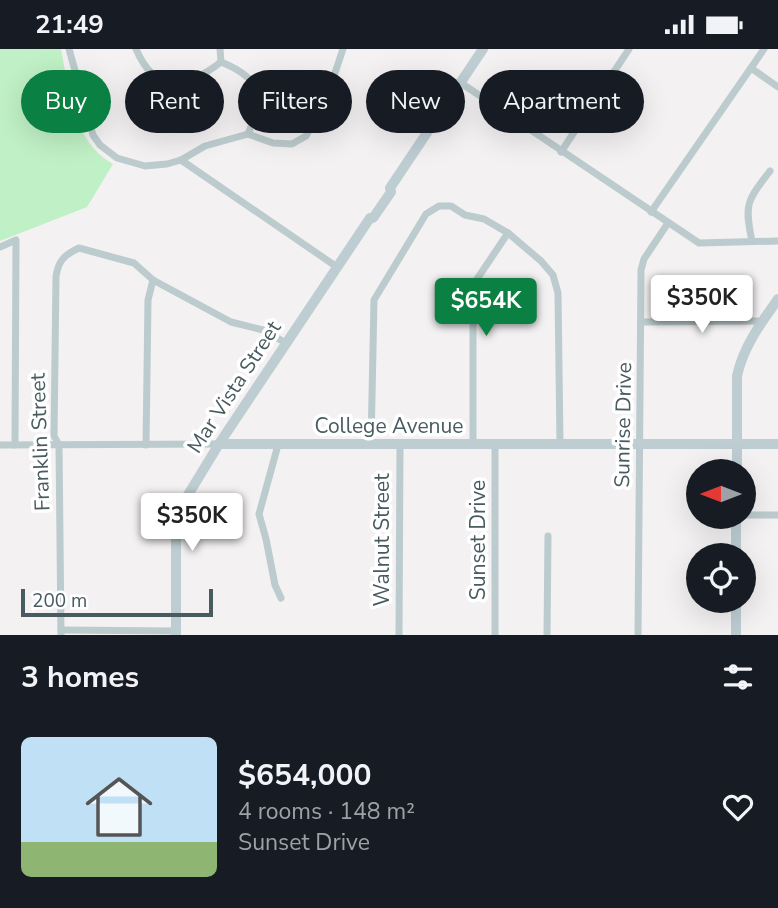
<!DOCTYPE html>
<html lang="en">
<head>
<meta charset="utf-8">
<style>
  :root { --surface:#171b24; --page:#242831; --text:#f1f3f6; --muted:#9ea1a6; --line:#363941; --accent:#0b8043 }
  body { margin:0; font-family:"Nunito Sans",sans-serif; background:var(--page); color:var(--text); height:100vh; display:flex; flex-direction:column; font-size:26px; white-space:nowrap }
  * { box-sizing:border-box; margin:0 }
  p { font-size:23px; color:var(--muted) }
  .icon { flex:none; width:38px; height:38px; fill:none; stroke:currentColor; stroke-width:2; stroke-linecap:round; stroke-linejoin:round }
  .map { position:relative; height:586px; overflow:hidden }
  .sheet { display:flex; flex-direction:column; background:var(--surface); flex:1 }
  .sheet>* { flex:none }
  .guide { position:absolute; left:21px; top:21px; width:737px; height:63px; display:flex; gap:14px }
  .needle { width:46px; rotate:270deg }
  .controls { position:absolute; left:686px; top:410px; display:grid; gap:14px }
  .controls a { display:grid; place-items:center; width:70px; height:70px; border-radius:50%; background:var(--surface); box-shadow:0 7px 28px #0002; font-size:35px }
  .scale { position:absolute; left:21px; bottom:18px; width:192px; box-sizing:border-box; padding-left:7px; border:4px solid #485b5f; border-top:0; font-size:19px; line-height:24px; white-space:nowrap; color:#485b5f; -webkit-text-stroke:5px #fff; paint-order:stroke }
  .price { position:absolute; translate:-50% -60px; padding:0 16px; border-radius:7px; background:#fff; color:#222; font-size:23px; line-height:46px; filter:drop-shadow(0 2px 4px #0008) }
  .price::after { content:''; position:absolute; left:50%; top:42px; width:21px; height:16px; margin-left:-10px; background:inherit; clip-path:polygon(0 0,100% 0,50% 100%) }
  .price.selected { background:var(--accent); color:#fff }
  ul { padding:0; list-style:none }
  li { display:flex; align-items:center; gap:21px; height:175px; padding:0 21px }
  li+li { border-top:2px solid var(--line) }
  li span { display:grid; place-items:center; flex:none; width:196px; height:140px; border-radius:10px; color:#555 }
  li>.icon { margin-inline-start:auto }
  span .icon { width:84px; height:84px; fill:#fffc; stroke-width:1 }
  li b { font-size:30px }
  h2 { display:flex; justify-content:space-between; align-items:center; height:84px; padding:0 21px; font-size:30px }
  .tag { padding:0 24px; border-radius:32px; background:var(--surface); box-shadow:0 7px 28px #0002; font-size:24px; line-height:63px }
  .tag.selected { background:var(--accent); color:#fff }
  .status { display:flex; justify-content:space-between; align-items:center; height:49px; padding:0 35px; background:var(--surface); direction:ltr }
  .status svg { height:19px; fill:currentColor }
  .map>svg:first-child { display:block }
  .green { fill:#c0f0c5 }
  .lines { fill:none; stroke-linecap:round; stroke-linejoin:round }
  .street { stroke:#bccbcd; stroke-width:7 }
  .secondary { stroke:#bdcdd2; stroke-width:10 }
  .labels { text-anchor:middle; stroke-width:7; stroke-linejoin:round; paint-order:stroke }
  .street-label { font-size:21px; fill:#485b5f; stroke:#fff }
</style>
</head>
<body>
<div class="status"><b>21:49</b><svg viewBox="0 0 49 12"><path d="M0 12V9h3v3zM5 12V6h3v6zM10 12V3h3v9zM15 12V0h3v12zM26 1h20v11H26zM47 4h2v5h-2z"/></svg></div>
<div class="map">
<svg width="778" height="586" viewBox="0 0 778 586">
  <rect width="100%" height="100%" fill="#f3f1f2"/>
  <!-- green -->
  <path class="green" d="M0,0H61C69,41 73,93 113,115L87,158L0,192Z"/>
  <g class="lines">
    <!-- street -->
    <g class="street">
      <polyline points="69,0 93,86 100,96 117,109 145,117 167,115 181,111 205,97 248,85 273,94 292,95 306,87 326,51 343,0"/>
      <path d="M136,0C157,48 187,39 221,13"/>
      <polyline points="220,0 221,13"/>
      <path d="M221,13C261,29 265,47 248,85"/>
      <polyline points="751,19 778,38"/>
      <polyline points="461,34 699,194 778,192"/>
      <polyline points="561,103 629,0"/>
      <polyline points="181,111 337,218"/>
      <polyline points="651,163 764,0"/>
      <path d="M752,192C744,155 747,152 770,122"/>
      <polyline points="0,198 16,191 15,396"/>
      <polyline points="641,273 763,272"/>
      <polyline points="0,396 219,395"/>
      <polyline points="146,396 148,251 153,231"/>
      <polyline points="278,396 259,465 266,490 275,536 281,549"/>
      <polyline points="371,396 374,251 426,165 439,157 451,157 465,166 484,170 508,184 541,212 553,226 558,244 560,394"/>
      <polyline points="473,396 473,236 508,184"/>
      <polyline points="744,466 778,466"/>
      <polyline points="61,581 176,582"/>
      <path d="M61,586L59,396L54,387L56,228C58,212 64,206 79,199L134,214L153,231L231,273L263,281L286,294"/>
      <polyline points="399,586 400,397"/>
      <polyline points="495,586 495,395"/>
      <polyline points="547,586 548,487"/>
      <polyline points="638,586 641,221 644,210 668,174"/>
    </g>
    <!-- secondary -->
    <g class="secondary">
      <polyline points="219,395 778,395"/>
      <path d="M737,422V327C743,298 761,274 778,250"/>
      <polyline points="736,506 736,467"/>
      <polyline points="176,586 176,471 180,459 219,395 370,169 373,169 391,143 390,139 483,0"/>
      <polyline points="736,586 736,551"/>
    </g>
  </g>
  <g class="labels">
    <!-- street labels -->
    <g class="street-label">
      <text transform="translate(234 338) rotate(-57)" y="7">Mar Vista Street</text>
      <text transform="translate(623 376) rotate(-89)" y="7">Sunrise Drive</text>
      <text x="389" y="384">College Avenue</text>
      <text transform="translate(40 393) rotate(-92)" y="7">Franklin Street</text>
      <text transform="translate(382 491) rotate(-90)" y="7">Walnut Street</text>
      <text transform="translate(478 491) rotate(-90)" y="7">Sunset Drive</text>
    </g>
  </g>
</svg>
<div class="controls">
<a><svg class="needle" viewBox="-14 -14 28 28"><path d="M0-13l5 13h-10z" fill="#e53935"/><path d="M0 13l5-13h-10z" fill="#9ea1a6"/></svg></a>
<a><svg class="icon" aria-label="locate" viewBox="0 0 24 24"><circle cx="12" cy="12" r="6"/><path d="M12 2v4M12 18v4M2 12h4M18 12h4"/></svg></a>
</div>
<div class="scale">200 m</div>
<b class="price" style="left:702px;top:286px">$350K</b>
<b class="price selected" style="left:486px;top:289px">$654K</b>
<b class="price" style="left:192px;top:504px">$350K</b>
<div class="guide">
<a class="tag selected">Buy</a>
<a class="tag">Rent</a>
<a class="tag">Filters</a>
<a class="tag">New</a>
<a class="tag">Apartment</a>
</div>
</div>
<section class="sheet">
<h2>3 homes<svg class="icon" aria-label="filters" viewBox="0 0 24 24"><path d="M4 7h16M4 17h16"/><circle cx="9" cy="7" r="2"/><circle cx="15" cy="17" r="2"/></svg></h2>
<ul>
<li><span style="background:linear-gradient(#bfe0f5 75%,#8fb573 0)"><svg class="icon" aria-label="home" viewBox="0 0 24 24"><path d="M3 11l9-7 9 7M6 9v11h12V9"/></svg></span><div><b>$654,000</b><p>4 rooms · 148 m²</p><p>Sunset Drive</p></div><svg class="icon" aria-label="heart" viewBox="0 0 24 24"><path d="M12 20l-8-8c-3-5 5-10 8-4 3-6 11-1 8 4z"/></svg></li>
</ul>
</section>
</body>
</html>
